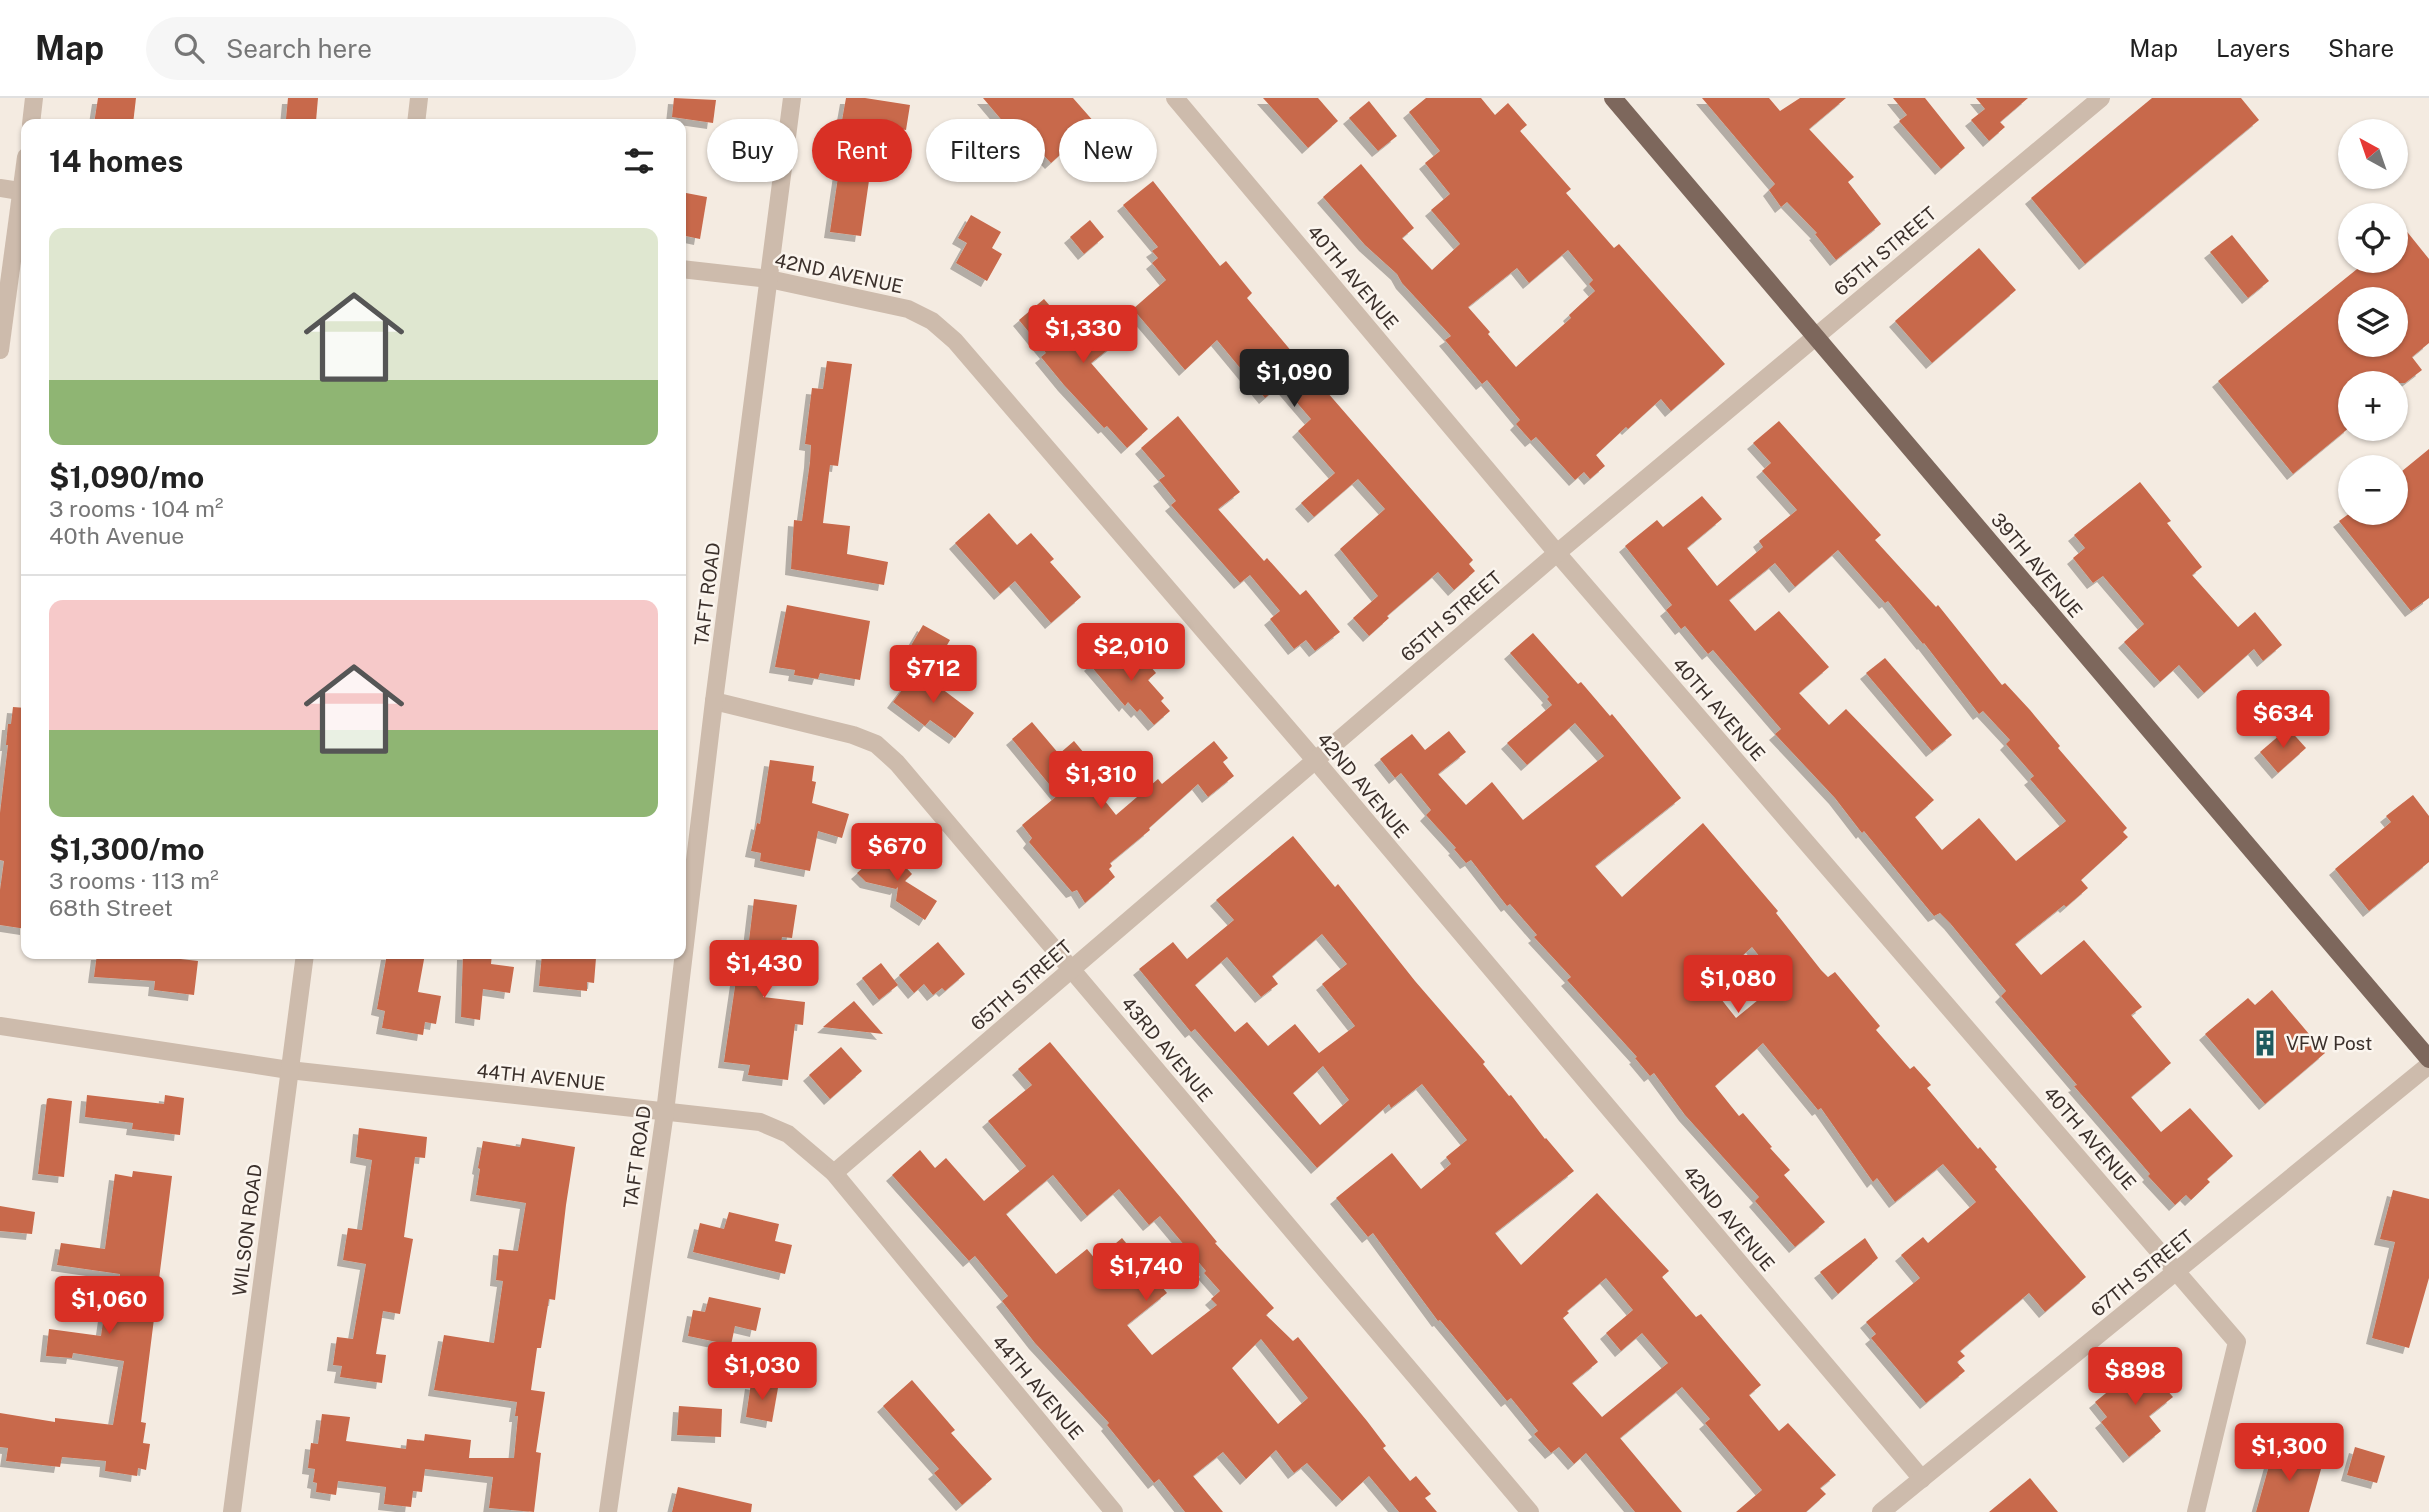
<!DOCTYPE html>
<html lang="en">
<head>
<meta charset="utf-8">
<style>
  :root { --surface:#fff; --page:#f6f6f6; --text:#222; --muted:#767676; --line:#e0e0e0; --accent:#d93025 }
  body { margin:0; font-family:"Public Sans",sans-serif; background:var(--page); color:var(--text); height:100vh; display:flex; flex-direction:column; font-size:26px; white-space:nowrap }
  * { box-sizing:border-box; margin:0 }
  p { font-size:23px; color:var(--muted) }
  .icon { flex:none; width:38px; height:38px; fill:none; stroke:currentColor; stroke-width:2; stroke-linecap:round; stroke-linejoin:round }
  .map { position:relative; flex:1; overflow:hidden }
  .side { position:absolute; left:21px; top:21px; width:665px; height:840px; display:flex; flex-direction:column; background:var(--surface); border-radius:14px; box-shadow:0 2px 5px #0004 }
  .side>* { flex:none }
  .guide { position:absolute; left:707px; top:21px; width:665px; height:63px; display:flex; gap:14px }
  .needle { width:46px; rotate:320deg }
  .controls { position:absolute; left:2338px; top:21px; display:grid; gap:14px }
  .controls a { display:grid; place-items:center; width:70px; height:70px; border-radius:50%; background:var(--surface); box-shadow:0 2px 5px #0004; font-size:35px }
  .price { position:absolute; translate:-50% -60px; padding:0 16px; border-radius:7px; background:var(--accent); color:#fff; font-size:23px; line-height:46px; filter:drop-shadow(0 2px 4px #0008) }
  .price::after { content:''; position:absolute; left:50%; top:42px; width:21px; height:16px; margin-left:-10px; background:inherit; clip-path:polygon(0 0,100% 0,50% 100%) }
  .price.current { background:#222; color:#fff }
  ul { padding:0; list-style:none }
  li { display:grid; align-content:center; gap:14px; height:371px; padding:0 28px }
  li+li { border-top:2px solid var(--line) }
  li span { display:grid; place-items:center; height:217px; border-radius:14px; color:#555 }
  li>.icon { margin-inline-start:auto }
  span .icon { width:126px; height:126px; fill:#fffc; stroke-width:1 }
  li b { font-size:30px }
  h2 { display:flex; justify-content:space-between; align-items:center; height:84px; padding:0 28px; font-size:30px }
  .tag { padding:0 24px; border-radius:32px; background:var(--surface); box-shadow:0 2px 5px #0004; font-size:24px; line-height:63px }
  .tag.current { background:var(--accent); color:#fff }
  header { display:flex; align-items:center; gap:42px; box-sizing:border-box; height:98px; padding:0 35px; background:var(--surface); border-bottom:2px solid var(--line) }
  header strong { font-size:33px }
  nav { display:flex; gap:38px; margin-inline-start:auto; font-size:24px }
  .search { width:490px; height:63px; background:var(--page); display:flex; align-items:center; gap:18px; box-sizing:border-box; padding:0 24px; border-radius:38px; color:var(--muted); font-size:26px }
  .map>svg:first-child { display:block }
  .building { fill:#c8694b; fill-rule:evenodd; filter:url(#shadow) }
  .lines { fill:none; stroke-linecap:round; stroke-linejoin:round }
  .minor { stroke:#cdbbac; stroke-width:18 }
  .major { stroke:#7d675c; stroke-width:18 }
  .labels { text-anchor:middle; stroke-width:5; stroke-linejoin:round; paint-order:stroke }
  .street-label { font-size:19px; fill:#3b302b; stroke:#fbf5ee }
  .poi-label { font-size:19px; fill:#3b302b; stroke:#fbf5ee; text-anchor:start }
</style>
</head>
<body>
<header>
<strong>Map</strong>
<div class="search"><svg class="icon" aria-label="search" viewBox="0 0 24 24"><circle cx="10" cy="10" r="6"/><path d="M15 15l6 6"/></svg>Search here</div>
<nav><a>Map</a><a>Layers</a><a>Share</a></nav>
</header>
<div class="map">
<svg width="2429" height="1414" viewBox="0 0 2429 1414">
  <defs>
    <filter id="shadow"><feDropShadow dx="-6" dy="6" stdDeviation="0" flood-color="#0004"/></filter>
  </defs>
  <rect width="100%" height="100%" fill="#f4ebe1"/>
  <!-- building -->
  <g class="building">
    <polygon points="98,0 136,0 133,26 94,26"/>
    <polygon points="288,0 318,0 316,23 286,21"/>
    <polygon points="674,0 716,2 713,25 672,19"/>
    <polygon points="846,0 865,0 910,7 906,32 894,30 892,44 875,41 861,138 830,134 843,45 838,45"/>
    <polygon points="983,0 1073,0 1095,25 1051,65 1031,44 1004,67 976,35 1016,39"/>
    <polygon points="1263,0 1318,0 1338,23 1308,50"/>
    <path d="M1426,0H1481L1495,17L1508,5L1527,27L1520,33L1571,91L1566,95L1614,150L1619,146L1725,266L1671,313L1661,301L1628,331L1626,329L1596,357L1605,368L1590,381L1584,374L1575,382L1536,339L1531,343L1516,326L1520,322L1487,282L1482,286L1445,242L1451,238L1402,185L1397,176L1365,147L1323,99L1361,66L1414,130L1402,140L1432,172L1460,146L1431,112L1450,96L1425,65L1440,53L1409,14ZM1568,152L1593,182L1589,186L1595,193L1569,217L1571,220L1516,269L1488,236L1490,234L1468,209L1517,170L1529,185Z"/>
    <polygon points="1702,0 1769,0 1780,13 1800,0 1846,0 1809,31 1854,79 1848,84 1881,126 1836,162 1815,136 1817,135 1787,104 1781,109 1769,92 1775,86"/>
    <polygon points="1893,0 1925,0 1965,50 1941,71 1899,23 1907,17"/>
    <polygon points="1976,0 2028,0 2000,24 2005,29 1989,43 1971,22 1985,11"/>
    <polygon points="2152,0 2241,0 2259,22 2085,166 2031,100"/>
    <polygon points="1369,3 1397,38 1378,53 1349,20"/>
    <polygon points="945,31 972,34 969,62 942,58"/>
    <polygon points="1153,83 1220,168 1226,163 1252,195 1247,200 1302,266 1305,264 1328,293 1327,294 1473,462 1469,466 1475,473 1454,492 1438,474 1387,518 1389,520 1369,538 1353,520 1378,498 1340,451 1385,411 1358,381 1314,419 1301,405 1335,375 1298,333 1311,321 1281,286 1265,300 1217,242 1185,272 1133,211 1166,182 1152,165 1158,160 1152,153 1158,149 1123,107"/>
    <polygon points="681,94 707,99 700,141 681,137"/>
    <polygon points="971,117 1001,134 992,150 1002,156 987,183 956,165 967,145 958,140"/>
    <path d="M2396,120L2429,161V245L2412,259L2422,272L2405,285H2350V329L2293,376L2218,283L2367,163H2396ZM2350,201H2396V247H2350Z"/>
    <polygon points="1090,122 1104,139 1084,156 1070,139"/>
    <polygon points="2232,137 2269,183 2248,200 2210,154"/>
    <polygon points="1979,150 2016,192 1932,265 1895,223"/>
    <polygon points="1044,201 1056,215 1061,211 1073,227 1094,210 1120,242 1091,265 1148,331 1127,350 1107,328 1104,330 1064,287 1041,259 1046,255 1019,222"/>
    <polygon points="827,263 852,266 838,368 830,367 823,425 850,428 847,456 888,464 884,487 791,471 794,422 802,423 810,364 811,347 805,346 812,290 823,291"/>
    <polygon points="1178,318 1240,394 1218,411 1264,463 1267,460 1300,497 1306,492 1340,534 1315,553 1306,542 1294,551 1270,521 1280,513 1250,477 1240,485 1171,407 1176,403 1159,382 1165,378 1141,350"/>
    <path d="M1779,323L1881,437L1875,442L1936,509L1938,507L2002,587L2005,585L2030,612L2060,648L2058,650L2127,730L2123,734L2128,739L2081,782L2088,790L2066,809L2064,807L2015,846L2041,877L2084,842L2142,909L2131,917L2171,965L2131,999L2161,1034L2190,1010L2233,1058L2207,1081L2210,1084L2191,1102L2186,1097L2175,1107L2148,1078L2150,1076L2074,988L2077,987L2001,898L2006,893L1950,825L1940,815L1934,818L1864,733L1862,735L1835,700L1775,636L1781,631L1713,552L1708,556L1685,528L1681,531L1666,512L1672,507L1625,448L1657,422L1663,429L1702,398L1722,421L1687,450L1717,488L1763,449L1759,443L1797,412L1762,373L1771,365L1753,345ZM1838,452L1885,505L1888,503L1923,546L1924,545L1979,616L1983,613L2010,642L2006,646L2034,678L2030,681L2066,723L2016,763L1979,720L1942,752L1915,719L1934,702L1846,611L1829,627L1799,595L1829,569L1779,513L1755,533L1729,502L1775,465L1795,489Z"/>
    <polygon points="2429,351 2429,500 2411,513 2339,423 2350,415 2396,415 2396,378"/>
    <polygon points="2140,384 2171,423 2167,425 2202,469 2192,477 2238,529 2255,514 2282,547 2263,563 2254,551 2204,595 2179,567 2160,584 2124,544 2144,526 2103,478 2093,485 2073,460 2085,450 2074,437"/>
    <polygon points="989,415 1017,447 1031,435 1054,461 1050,464 1081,499 1051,525 1015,483 1000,496 955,445"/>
    <polygon points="787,507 870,523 860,582 820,575 818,581 794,577 795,572 775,569"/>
    <polygon points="923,527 950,542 936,566 909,551"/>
    <path d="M1533,535L1578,586L1581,584L1610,618L1612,616L1681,700L1595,768L1622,799L1703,725L1778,813L1776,815L1821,872L1828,879L1835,874L1880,928L1876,932L1910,971L1914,968L1931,987L1927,990L1978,1051L1980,1049L1997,1069L1995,1071L2086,1179L2045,1214L2029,1195L1960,1253L1965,1258L1957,1264L1965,1273L1926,1305L1871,1240L1876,1236L1866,1224L1920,1180L1901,1157L1923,1139L1928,1145L1976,1104L1943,1066L1895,1104L1877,1080L1873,1084L1821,1010L1818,1012L1763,945L1715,988L1739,1018L1743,1015L1772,1049L1770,1050L1790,1072L1784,1077L1825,1124L1795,1149L1755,1103L1759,1099L1685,1017L1654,975L1650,978L1635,960L1637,959L1567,882L1571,879L1534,839L1537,837L1510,806L1507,808L1471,762L1466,765L1454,751L1456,750L1426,717L1431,712L1401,675L1395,680L1380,661L1412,636L1425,652L1449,633L1466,654L1438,676L1466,707L1492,684L1523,722L1604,658L1575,625L1527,667L1507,645L1552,607L1547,601L1549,599L1510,555ZM1752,849L1780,884L1736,920L1710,887Z"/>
    <polygon points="1112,548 1129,567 1141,557 1156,575 1148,582 1164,600 1161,603 1170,613 1154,627 1140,611 1137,614 1128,604 1125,608 1090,567"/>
    <polygon points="1885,560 1952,637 1932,653 1866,575"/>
    <polygon points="917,572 974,615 955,640 930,622 925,628 893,604"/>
    <polygon points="13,609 26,610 26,831 0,827 0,792 4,763 0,762 0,715 8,647 6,647 8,626 11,626"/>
    <polygon points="1032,624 1059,656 1074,643 1089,661 1079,670 1116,717 1158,681 1162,686 1214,643 1228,660 1223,664 1234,678 1208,699 1198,686 1149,730 1150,732 1110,765 1112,768 1109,771 1115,779 1085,805 1077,792 1072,794 1029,744 1032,740 1022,727 1058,697 1012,641"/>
    <polygon points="2288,630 2306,650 2278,675 2260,654"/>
    <polygon points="770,662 814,668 812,683 816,684 812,705 849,716 842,740 818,733 810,773 760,763 761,755 751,753 757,725 760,726"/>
    <polygon points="2413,697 2429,718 2429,764 2369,813 2335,771 2391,724 2386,718"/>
    <path d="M1293,738L1335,789L1338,786L1415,883L1485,964L1483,966L1509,998L1511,997L1545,1041L1546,1040L1574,1073L1495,1135L1521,1167L1597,1095L1669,1173L1662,1179L1696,1219L1701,1216L1761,1287L1749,1297L1779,1333L1788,1325L1836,1377L1820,1390L1826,1396L1806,1414H1736L1762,1392L1705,1325L1710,1321L1682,1289L1620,1340L1682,1414H1635L1586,1355L1574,1366L1559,1349L1551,1355L1534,1336L1538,1333L1511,1300L1507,1303L1440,1222L1438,1223L1373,1135L1368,1139L1336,1100L1392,1055L1421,1091L1451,1066L1446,1059L1467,1042L1422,986L1391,1010L1389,1006L1317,1070L1195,931L1191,934L1139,871L1173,844L1187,861L1234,822L1216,802ZM1322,836L1347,866L1322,886L1355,928L1319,955L1295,926L1268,948L1247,924L1235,934L1195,887L1227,859L1261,899L1278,886L1272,878ZM1323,968L1349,1002L1320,1027L1293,995ZM1606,1180L1633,1212L1606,1235L1621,1253L1642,1235L1668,1265L1602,1319L1572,1285L1598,1264L1563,1220L1569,1215L1567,1213Z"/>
    <polygon points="887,749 912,776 905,783 937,803 925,822 896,803 898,789 896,791 866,784 857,775"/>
    <polygon points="754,801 797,807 792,840 782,839 781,846 770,844 763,899 805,904 803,927 795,926 788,982 748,977 750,967 724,964 737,875 745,876"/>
    <polygon points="938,844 965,876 945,893 942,890 933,897 924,886 914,895 899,877"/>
    <polygon points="97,856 137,856 198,863 194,897 154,892 155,883 94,879"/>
    <polygon points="387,856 425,856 418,894 441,898 436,926 425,924 423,937 382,930 385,913 377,911"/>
    <polygon points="463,856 492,856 491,866 514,869 510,895 483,891 480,922 461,919"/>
    <polygon points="542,856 596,860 594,885 587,884 587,893 539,888"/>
    <polygon points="881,865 898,887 879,902 862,880"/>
    <polygon points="2272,892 2325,955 2265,1006 2205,936 2248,900 2255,907"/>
    <polygon points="854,903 883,936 823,929"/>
    <path d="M1050,944L1181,1100L1217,1144L1215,1145L1274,1210L1266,1217L1293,1243L1298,1239L1367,1323L1386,1348L1383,1350L1410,1383L1416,1378L1431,1396L1425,1400L1437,1414H1399L1369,1378L1342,1403L1307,1365L1294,1375L1276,1352L1246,1381L1223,1354L1193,1378L1223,1414H1185L1159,1381L1154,1385L1107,1327L1109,1325L1035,1245L1002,1203L1008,1198L975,1158L969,1163L892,1077L920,1052L935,1070L946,1060L984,1103L1026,1068L988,1023L1032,987L1018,971ZM1053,1077L1087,1118L1119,1091L1149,1127L1160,1118L1206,1173L1204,1175L1220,1193L1211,1201L1217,1207L1152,1257L1127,1227L1167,1195L1122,1140L1096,1162L1087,1151L1056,1176L1006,1116ZM1261,1241L1308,1300L1278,1326L1232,1270Z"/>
    <polygon points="841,949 862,973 830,1001 809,977"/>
    <polygon points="87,997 164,1006 165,997 184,1000 180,1037 132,1031 133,1025 85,1019"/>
    <polygon points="49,1000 72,1003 64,1079 38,1076 47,1001"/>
    <polygon points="359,1030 427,1039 425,1060 415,1059 404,1139 413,1141 400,1216 383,1213 376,1256 386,1257 382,1285 340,1279 342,1268 333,1267 337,1239 353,1241 366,1166 343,1162 348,1130 362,1132 372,1062 356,1059"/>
    <polygon points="522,1040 575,1049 566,1107 555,1202 549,1201 541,1250 537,1250 531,1292 545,1294 536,1354 541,1355 534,1414 489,1410 493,1379 425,1371 422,1394 413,1393 411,1409 384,1406 386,1389 338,1383 336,1397 316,1394 317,1385 313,1384 315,1371 308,1370 311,1345 318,1346 322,1316 350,1319 346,1343 406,1351 407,1341 424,1343 425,1336 471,1342 469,1360 514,1360 518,1318 515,1318 517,1304 434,1292 444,1237 494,1245 503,1183 496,1182 499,1151 518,1153 526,1105 476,1097 480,1071 478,1070 483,1043 520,1049"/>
    <polygon points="133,1073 172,1078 141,1324 146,1325 143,1345 150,1346 146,1372 138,1370 137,1378 105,1373 106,1363 62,1359 60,1369 6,1363 8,1350 0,1349 0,1315 55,1324 55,1320 113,1327 124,1263 73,1255 72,1260 46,1258 49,1231 101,1238 104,1217 114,1219 120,1176 57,1167 61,1145 105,1151 115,1076 132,1079"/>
    <polygon points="2393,1092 2429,1101 2429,1180 2409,1250 2372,1240 2395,1144 2380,1141"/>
    <polygon points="0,1108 35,1114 32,1136 0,1133"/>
    <polygon points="729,1114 779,1126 775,1143 792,1147 785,1176 693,1154 700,1125 724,1131"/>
    <polygon points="1865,1140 1878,1160 1838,1196 1820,1174"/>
    <polygon points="709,1199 761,1210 756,1233 735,1228 731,1247 688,1238 693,1212 705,1214"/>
    <polygon points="2143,1265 2149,1272 2156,1267 2172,1286 2166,1291 2173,1299 2149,1318 2161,1333 2129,1359 2101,1324 2107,1319 2095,1304"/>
    <polygon points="912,1282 955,1332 951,1335 992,1381 962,1407 934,1375 939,1371 883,1308"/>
    <polygon points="751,1285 778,1290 772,1324 746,1319"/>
    <polygon points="679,1308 722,1311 721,1339 677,1337"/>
    <polygon points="2355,1349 2385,1358 2377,1385 2347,1377"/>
    <polygon points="2274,1350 2323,1364 2309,1414 2256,1414"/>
    <polygon points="2030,1380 2058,1414 1989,1414"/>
    <polygon points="678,1389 752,1406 751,1414 672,1414"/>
  </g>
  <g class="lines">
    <!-- minor -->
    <g class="minor">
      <polyline points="1175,0 1557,455 2237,1244 2196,1414"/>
      <polyline points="31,26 34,0"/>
      <polyline points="416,26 419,0"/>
      <polyline points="0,90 26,94"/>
      <polyline points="681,171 769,181 908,211 932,223 955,243 1315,662 1922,1381"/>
      <polyline points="0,252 26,59"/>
      <polyline points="714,603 853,637 876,646 897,665 1530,1414"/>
      <polyline points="0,928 289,972 760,1024 788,1036 834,1075 1114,1414"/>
      <polyline points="834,1075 1557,455 2101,0"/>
      <polyline points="232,1414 305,856"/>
      <polyline points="608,1414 665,1014 714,603 792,0"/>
      <polyline points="1881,1414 2429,967"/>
    </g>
    <!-- major -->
    <polyline class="major" points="1613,0 2429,961"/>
  </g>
  <!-- icons -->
  <defs>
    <g id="building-bare" transform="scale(2.1)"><path d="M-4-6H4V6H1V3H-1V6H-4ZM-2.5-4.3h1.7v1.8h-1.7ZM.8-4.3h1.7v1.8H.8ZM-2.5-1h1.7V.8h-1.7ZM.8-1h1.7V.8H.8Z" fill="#1f5a5e" stroke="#fbf5ee" stroke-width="2.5" paint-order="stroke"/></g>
  </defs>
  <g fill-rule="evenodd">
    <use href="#building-bare" x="2265" y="945"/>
  </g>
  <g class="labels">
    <!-- street labels -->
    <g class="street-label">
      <text transform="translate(1885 153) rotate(-40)" y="7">65TH STREET</text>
      <text transform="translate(839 175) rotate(12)" y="7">42ND AVENUE</text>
      <text transform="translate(1353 179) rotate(50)" y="7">40TH AVENUE</text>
      <text transform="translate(2037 467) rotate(50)" y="7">39TH AVENUE</text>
      <text transform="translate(707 496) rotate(-83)" y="7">TAFT ROAD</text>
      <text transform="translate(1451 518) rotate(-41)" y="7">65TH STREET</text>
      <text transform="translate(1719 611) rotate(49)" y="7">40TH AVENUE</text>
      <text transform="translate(1363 687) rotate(50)" y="7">42ND AVENUE</text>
      <text transform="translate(1021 887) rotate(-41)" y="7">65TH STREET</text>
      <text transform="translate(1167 951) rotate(50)" y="7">43RD AVENUE</text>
      <text transform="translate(541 979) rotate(6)" y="7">44TH AVENUE</text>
      <text transform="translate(2090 1040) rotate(49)" y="7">40TH AVENUE</text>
      <text transform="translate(637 1059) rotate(-82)" y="7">TAFT ROAD</text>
      <text transform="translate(1729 1120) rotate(50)" y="7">42ND AVENUE</text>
      <text transform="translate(247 1132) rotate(-83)" y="7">WILSON ROAD</text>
      <text transform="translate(2142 1175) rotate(-39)" y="7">67TH STREET</text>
      <text transform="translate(1038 1289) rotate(50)" y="7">44TH AVENUE</text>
    </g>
    <!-- poi labels -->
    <g class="poi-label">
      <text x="2286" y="952">VFW Post</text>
    </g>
  </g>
</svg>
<div class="controls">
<a><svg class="needle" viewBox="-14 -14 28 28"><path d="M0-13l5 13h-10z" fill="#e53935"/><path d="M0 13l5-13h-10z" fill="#767676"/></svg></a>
<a><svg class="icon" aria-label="locate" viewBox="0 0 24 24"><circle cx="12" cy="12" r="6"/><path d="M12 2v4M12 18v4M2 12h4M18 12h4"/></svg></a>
<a><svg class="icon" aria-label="layers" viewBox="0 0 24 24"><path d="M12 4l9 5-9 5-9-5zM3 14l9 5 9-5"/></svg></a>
<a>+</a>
<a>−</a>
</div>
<b class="price" style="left:1083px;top:267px">$1,330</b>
<b class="price current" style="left:1294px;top:311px">$1,090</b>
<b class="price" style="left:1131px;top:585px">$2,010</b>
<b class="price" style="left:933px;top:607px">$712</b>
<b class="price" style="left:2283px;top:652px">$634</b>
<b class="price" style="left:1101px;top:713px">$1,310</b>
<b class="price" style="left:897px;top:785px">$670</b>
<b class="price" style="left:764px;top:902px">$1,430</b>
<b class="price" style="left:1738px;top:917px">$1,080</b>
<b class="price" style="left:1146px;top:1205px">$1,740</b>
<b class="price" style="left:109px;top:1238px">$1,060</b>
<b class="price" style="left:762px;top:1304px">$1,030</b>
<b class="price" style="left:2135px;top:1309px">$898</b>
<b class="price" style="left:2289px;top:1385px">$1,300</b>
<div class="guide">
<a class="tag">Buy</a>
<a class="tag current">Rent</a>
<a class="tag">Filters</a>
<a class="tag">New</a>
</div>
<section class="side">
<h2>14 homes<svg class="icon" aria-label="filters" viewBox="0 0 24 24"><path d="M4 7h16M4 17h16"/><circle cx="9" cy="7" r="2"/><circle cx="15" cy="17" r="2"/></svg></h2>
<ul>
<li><span style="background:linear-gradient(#dfe7d0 70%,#8fb573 0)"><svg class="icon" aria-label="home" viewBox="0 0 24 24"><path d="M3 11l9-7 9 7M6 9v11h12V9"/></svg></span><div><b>$1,090/mo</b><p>3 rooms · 104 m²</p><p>40th Avenue</p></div></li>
<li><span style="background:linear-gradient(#f6c9c9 60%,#8fb573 0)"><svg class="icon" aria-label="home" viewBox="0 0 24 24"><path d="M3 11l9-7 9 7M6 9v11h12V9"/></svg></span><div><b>$1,300/mo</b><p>3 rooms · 113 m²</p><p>68th Street</p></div></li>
</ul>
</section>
</div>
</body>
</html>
